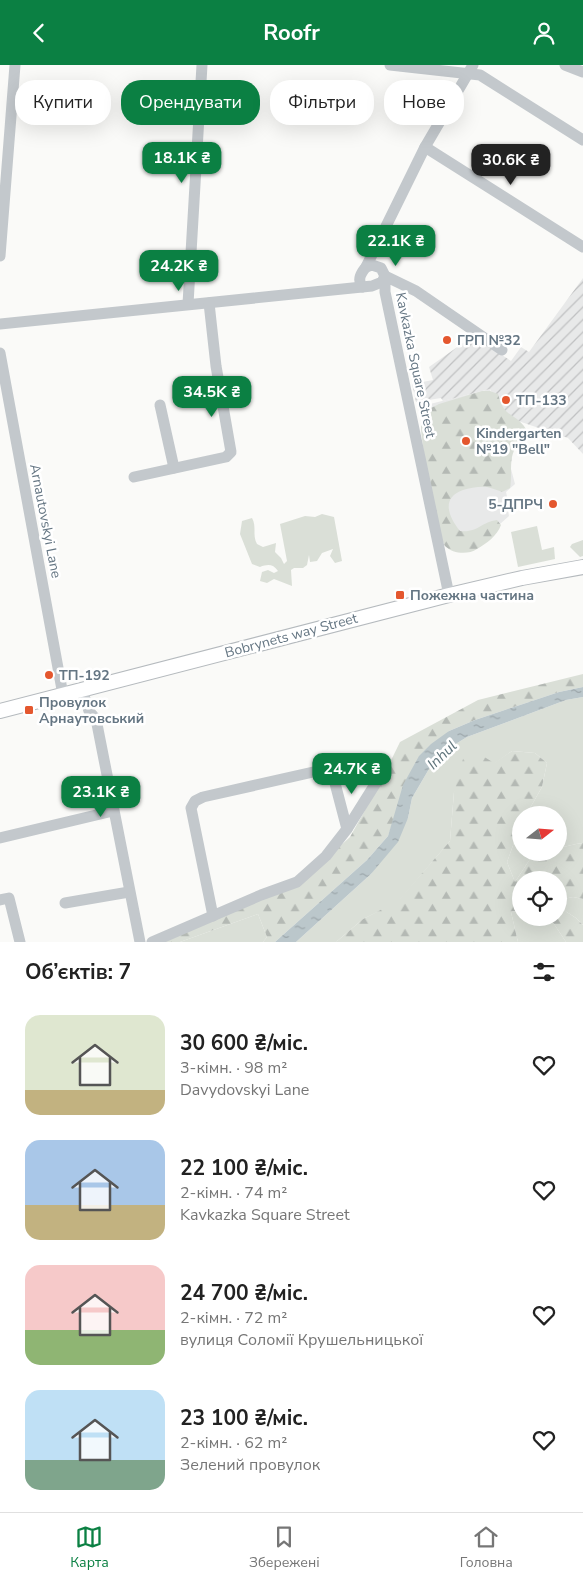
<!DOCTYPE html>
<html lang="uk">
<head>
<meta charset="utf-8">
<style>
  :root { --surface:#fff; --page:#f6f6f6; --text:#222; --muted:#767676; --line:#e0e0e0; --accent:#0b8043 }
  body { margin:0; font-family:"Nunito Sans",sans-serif; background:var(--page); color:var(--text); height:100vh; display:flex; flex-direction:column; font-size:19px; white-space:nowrap }
  * { box-sizing:border-box; margin:0 }
  p { font-size:16px; color:var(--muted) }
  .icon { flex:none; width:28px; height:28px; fill:none; stroke:currentColor; stroke-width:2; stroke-linecap:round; stroke-linejoin:round }
  .map { position:relative; height:877px; overflow:hidden }
  .drawer { display:flex; flex-direction:column; background:var(--surface); flex:1 }
  .drawer>* { flex:none }
  .hud { position:absolute; left:15px; top:15px; width:554px; height:45px; display:flex; gap:10px }
  .needle { width:32px; rotate:73deg }
  .tools { position:absolute; left:512px; top:741px; display:grid; gap:10px }
  .tools a { display:grid; place-items:center; width:55px; height:55px; border-radius:50%; background:var(--surface); box-shadow:0 5px 20px #0002; font-size:25px }
  .price { position:absolute; translate:-50% -42px; padding:0 11px; border-radius:10px; background:var(--accent); color:#fff; font-size:16px; line-height:32px; filter:drop-shadow(0 1px 2px #0008) }
  .price::after { content:''; position:absolute; left:50%; top:30px; width:15px; height:11px; margin-left:-8px; background:inherit; clip-path:polygon(0 0,100% 0,50% 100%) }
  .price.on { background:#222; color:#fff }
  ul { padding:0; list-style:none }
  li { display:flex; align-items:center; gap:15px; height:125px; padding:0 25px }
  li span { display:grid; place-items:center; flex:none; width:140px; height:100px; border-radius:15px; color:#555 }
  li>.icon { margin-inline-start:auto }
  span .icon { width:60px; height:60px; fill:#fffc; stroke-width:1 }
  li b { font-size:21px }
  h2 { display:flex; justify-content:space-between; align-items:center; height:60px; padding:0 25px; font-size:21px }
  .pill { padding:0 18px; border-radius:20px; background:var(--surface); box-shadow:0 5px 20px #0002; font-size:18px; line-height:45px }
  .pill.on { background:var(--accent); color:#fff }
  header { display:flex; justify-content:space-between; align-items:center; height:65px; padding:0 25px; background:var(--accent); color:#fff; font-size:22px; font-weight:700 }
  .tab-bar { display:flex; justify-content:space-around; align-items:center; height:70px; border-top:1px solid var(--line); background:var(--surface); font-size:14px; color:var(--muted) }
  .tab-bar a { display:grid; justify-items:center; gap:2px }
  .tab-bar .on { color:var(--accent) }
  .map>svg:first-child { display:block }
  .built { fill:#e8e9e9 }
  .industrial { fill:url(#industrial-furrows) }
  .green { fill:#dadfd7 }
  .forest { fill:url(#forest-firs) }
  .water { fill:url(#water-ripples) }
  .lines { fill:none; stroke-linecap:round; stroke-linejoin:round }
  .major-casing { stroke:#b5babe; stroke-width:16 }
  .minor { stroke:#c3c8cc; stroke-width:11 }
  .major { stroke:#fff; stroke-width:14 }
  .poi-dot { fill:#e4572e; stroke:#fff; stroke-width:2 }
  .labels { text-anchor:middle; stroke-width:5; stroke-linejoin:round; paint-order:stroke }
  .poi-label { font-size:14px; font-weight:bold; fill:#657683; stroke:#fff; text-anchor:start }
  .street-label { font-size:14px; fill:#657683; stroke:#fff }
  .water-label { font-size:15px; font-style:italic; fill:#60757c; stroke:#fff }
</style>
</head>
<body>
<header><svg class="icon" aria-label="back" viewBox="0 0 24 24"><path d="M15 5l-7 7 7 7"/></svg>Roofr<svg class="icon" aria-label="person" viewBox="0 0 24 24"><circle cx="12" cy="8" r="4"/><path d="M4 21q1-7 8-7t8 7"/></svg></header>
<div class="map">
<svg width="583" height="877" viewBox="0 0 583 877">
  <defs>
    <pattern id="industrial-furrows" width="10" height="10" patternUnits="userSpaceOnUse" patternTransform="scale(1.25)"><rect width="10" height="10" fill="#e8e9e9"/><path d="M-1 1l2-2M0 10L10 0M9 11l2-2" fill="none" stroke="#c0c1c2"/></pattern>
    <pattern id="forest-firs" width="22" height="20" patternUnits="userSpaceOnUse" patternTransform="scale(1.25)"><rect width="22" height="20" fill="#dadfd7"/><path d="M5 1l3.5 6h-7zM16 11l3.5 6h-7z" fill="#b4b9b4"/></pattern>
    <pattern id="water-ripples" width="26" height="14" patternUnits="userSpaceOnUse" patternTransform="scale(1.25)"><rect width="26" height="14" fill="#bbc7cb"/><path d="M2 4q2-2 4 0t4 0M15 11q2-2 4 0t4 0" fill="none" stroke="#9ca6aa"/></pattern>
  </defs>
  <rect width="100%" height="100%" fill="#fafaf8"/>
  <!-- built -->
  <polygon class="built" points="490,324 515,419 506,427 510,445 508,446 509,451 482,475 451,482 422,341"/>
  <!-- industrial -->
  <polygon class="industrial" points="583,213 583,389 568,373 504,351 490,324 443,336 441,333 416,337 412,319 433,315 429,302 473,271 511,296 521,282 529,287"/>
  <!-- green -->
  <g class="green">
    <path d="M322,449L334,452L342,496L335,498L330,491L333,484L322,488L317,496L310,497L309,490L307,500L303,503H294L291,505L292,521L274,514L267,518L260,516L262,507L268,505L274,508L278,506C273,499 268,499 260,502L252,499L240,469L242,456L252,453C257,462 252,470 257,479L263,482L276,478L275,487L281,493L284,499L287,496L280,459L305,451L315,452Z"/>
    <polygon points="537,461 542,485 554,482 555,494 518,502 511,467"/>
    <polygon points="583,475 583,491 580,492 570,482 572,479"/>
    <polygon points="583,632 583,778 576,779 559,783 559,750 526,750 542,722 547,698 535,688 512,686 454,727 450,776 398,837 363,854 336,877 296,877 371,809 408,753 412,733 429,704 449,683 467,672 566,635"/>
    <polygon points="521,758 521,788 544,788 532,791 515,817 507,797"/>
    <polygon points="573,832 583,834 583,860 576,853 559,842 559,835"/>
    <polygon points="521,845 521,852 550,853 566,877 518,877 511,847"/>
    <polygon points="258,849 267,872 263,877 180,877"/>
  </g>
  <!-- forest -->
  <g class="forest">
    <path d="M482,326H490L498,329C504,354 515,347 526,364C525,367 524,372 522,375C517,381 514,383 512,392C510,402 512,413 510,423L502,427C497,425 492,423 487,422C480,421 470,423 463,425C441,433 448,451 460,466C478,468 481,457 497,455L501,460C497,471 487,478 477,484C468,490 453,489 445,481C439,473 420,374 421,361C421,356 424,351 425,346L439,339Z"/>
    <polygon points="583,609 583,622 559,627 475,655 449,666 394,754 388,771 367,795 275,877 263,877 267,872 258,849 180,877 148,877 298,820 350,772 378,722 400,677 478,635"/>
    <polygon points="512,686 535,688 547,698 542,722 526,750 521,750 521,758 507,797 515,817 532,791 544,788 559,788 559,783 576,779 583,778 583,834 573,832 559,835 559,815 521,815 521,845 511,847 518,877 336,877 363,854 398,836 450,776 454,727 463,694 478,688 494,698"/>
    <polygon points="559,842 576,853 583,860 583,877 566,877 550,853 559,852"/>
  </g>
  <!-- water -->
  <polygon class="water" points="583,622 583,632 566,635 467,672 449,683 429,704 412,733 408,753 398,777 371,809 296,877 275,877 367,795 388,771 403,720 419,691 431,679 449,666 475,655 559,627"/>
  <g class="lines">
    <!-- major casing -->
    <g class="major-casing">
      <polyline id="major" points="0,646 449,530 522,513 583,502"/>
    </g>
    <!-- minor -->
    <g class="minor">
      <polyline points="390,0 480,10 583,75"/>
      <polyline points="565,0 583,7"/>
      <polyline points="425,82 583,182"/>
      <polyline points="0,191 15,0"/>
      <path d="M362,222C357,214 361,208 366,202L425,82L473,0"/>
      <polyline points="188,239 202,0"/>
      <polyline points="0,259 372,221 382,217 385,211 381,203 372,200 366,202"/>
      <polyline points="0,288 63,630"/>
      <polyline points="160,340 174,403"/>
      <polyline points="134,412 226,392 231,387 216,301 209,238"/>
      <polyline points="449,530 385,227 385,211 416,226 502,285"/>
      <polyline points="82,625 89,646 96,654 140,877"/>
      <polyline points="0,773 113,746"/>
      <polyline points="0,835 9,833 20,877"/>
      <polyline points="65,838 129,827"/>
      <polyline points="213,851 191,743 195,736 203,732 331,703 347,764"/>
      <polyline points="152,877 261,830 297,817 326,791 347,764 374,721 385,701"/>
    </g>
    <!-- major -->
    <use href="#major" class="major"/>
  </g>
  <!-- markers -->
  <g class="poi-dot">
    <circle cx="447" cy="275" r="5"/>
    <circle cx="506" cy="335" r="5"/>
    <circle cx="466" cy="376" r="5"/>
    <circle cx="553" cy="439" r="5"/>
    <rect x="395" y="525" width="10" height="10" rx="2.5"/>
    <circle cx="49" cy="610" r="5"/>
    <rect x="24" y="640" width="10" height="10" rx="2.5"/>
  </g>
  <g class="labels">
    <!-- poi labels -->
    <g class="poi-label">
      <text x="457" y="280">ГРП №32</text>
      <text x="516" y="340">ТП-133</text>
      <text x="476" y="373">Kindergarten<tspan x="476" dy="16">№19 "Bell"</tspan></text>
      <text x="543" y="444" text-anchor="end">5-ДПРЧ</text>
      <text x="410" y="535">Пожежна частина</text>
      <text x="59" y="615">ТП-192</text>
      <text x="39" y="642">Провулок<tspan x="39" dy="16">Арнаутовський</tspan></text>
    </g>
    <!-- street labels -->
    <g class="street-label">
      <text transform="translate(416 300) rotate(78)" y="5">Kavkazka Square Street</text>
      <text transform="translate(46 456) rotate(79)" y="5">Arnautovskyi Lane</text>
      <text transform="translate(291 570) rotate(-15)" y="5">Bobrynets way Street</text>
    </g>
    <!-- water labels -->
    <g class="water-label">
      <text transform="translate(442 690) rotate(-44)" y="5">Inhul</text>
    </g>
  </g>
</svg>
<div class="tools">
<a><svg class="needle" viewBox="-14 -14 28 28"><path d="M0-13l5 13h-10z" fill="#e53935"/><path d="M0 13l5-13h-10z" fill="#767676"/></svg></a>
<a><svg class="icon" aria-label="locate" viewBox="0 0 24 24"><circle cx="12" cy="12" r="6"/><path d="M12 2v4M12 18v4M2 12h4M18 12h4"/></svg></a>
</div>
<b class="price" style="left:182px;top:119px">18.1K ₴</b>
<b class="price on" style="left:511px;top:121px">30.6K ₴</b>
<b class="price" style="left:396px;top:202px">22.1K ₴</b>
<b class="price" style="left:179px;top:227px">24.2K ₴</b>
<b class="price" style="left:212px;top:353px">34.5K ₴</b>
<b class="price" style="left:352px;top:730px">24.7K ₴</b>
<b class="price" style="left:101px;top:753px">23.1K ₴</b>
<div class="hud">
<a class="pill">Купити</a>
<a class="pill on">Орендувати</a>
<a class="pill">Фільтри</a>
<a class="pill">Нове</a>
</div>
</div>
<section class="drawer">
<h2>Об’єктів: 7<svg class="icon" aria-label="filters" viewBox="0 0 24 24"><path d="M4 7h16M4 17h16"/><circle cx="9" cy="7" r="2"/><circle cx="15" cy="17" r="2"/></svg></h2>
<ul>
<li><span style="background:linear-gradient(#dfe7d0 75%,#c2b280 0)"><svg class="icon" aria-label="home" viewBox="0 0 24 24"><path d="M3 11l9-7 9 7M6 9v11h12V9"/></svg></span><div><b>30 600 ₴/міс.</b><p>3-кімн. · 98 m²</p><p>Davydovskyi Lane</p></div><svg class="icon" aria-label="heart" viewBox="0 0 24 24"><path d="M12 20l-8-8c-3-5 5-10 8-4 3-6 11-1 8 4z"/></svg></li>
<li><span style="background:linear-gradient(#a9c7e8 65%,#c2b280 0)"><svg class="icon" aria-label="home" viewBox="0 0 24 24"><path d="M3 11l9-7 9 7M6 9v11h12V9"/></svg></span><div><b>22 100 ₴/міс.</b><p>2-кімн. · 74 m²</p><p>Kavkazka Square Street</p></div><svg class="icon" aria-label="heart" viewBox="0 0 24 24"><path d="M12 20l-8-8c-3-5 5-10 8-4 3-6 11-1 8 4z"/></svg></li>
<li><span style="background:linear-gradient(#f6c9c9 65%,#8fb573 0)"><svg class="icon" aria-label="home" viewBox="0 0 24 24"><path d="M3 11l9-7 9 7M6 9v11h12V9"/></svg></span><div><b>24 700 ₴/міс.</b><p>2-кімн. · 72 m²</p><p>вулиця Соломії Крушельницької</p></div><svg class="icon" aria-label="heart" viewBox="0 0 24 24"><path d="M12 20l-8-8c-3-5 5-10 8-4 3-6 11-1 8 4z"/></svg></li>
<li><span style="background:linear-gradient(#bfe0f5 70%,#7fa58c 0)"><svg class="icon" aria-label="home" viewBox="0 0 24 24"><path d="M3 11l9-7 9 7M6 9v11h12V9"/></svg></span><div><b>23 100 ₴/міс.</b><p>2-кімн. · 62 m²</p><p>Зелений провулок</p></div><svg class="icon" aria-label="heart" viewBox="0 0 24 24"><path d="M12 20l-8-8c-3-5 5-10 8-4 3-6 11-1 8 4z"/></svg></li>
</ul>
</section>
<nav class="tab-bar">
<a class="on"><svg class="icon" aria-label="map" viewBox="0 0 24 24"><path d="M3 6l6-2 6 2 6-2v14l-6 2-6-2-6 2zM9 4v14M15 6v14"/></svg>Карта</a>
<a><svg class="icon" aria-label="saved" viewBox="0 0 24 24"><path d="M7 4h10v16l-5-4-5 4z"/></svg>Збережені</a>
<a><svg class="icon" aria-label="home" viewBox="0 0 24 24"><path d="M3 11l9-7 9 7M6 9v11h12V9"/></svg>Головна</a>
</nav>
</body>
</html>
